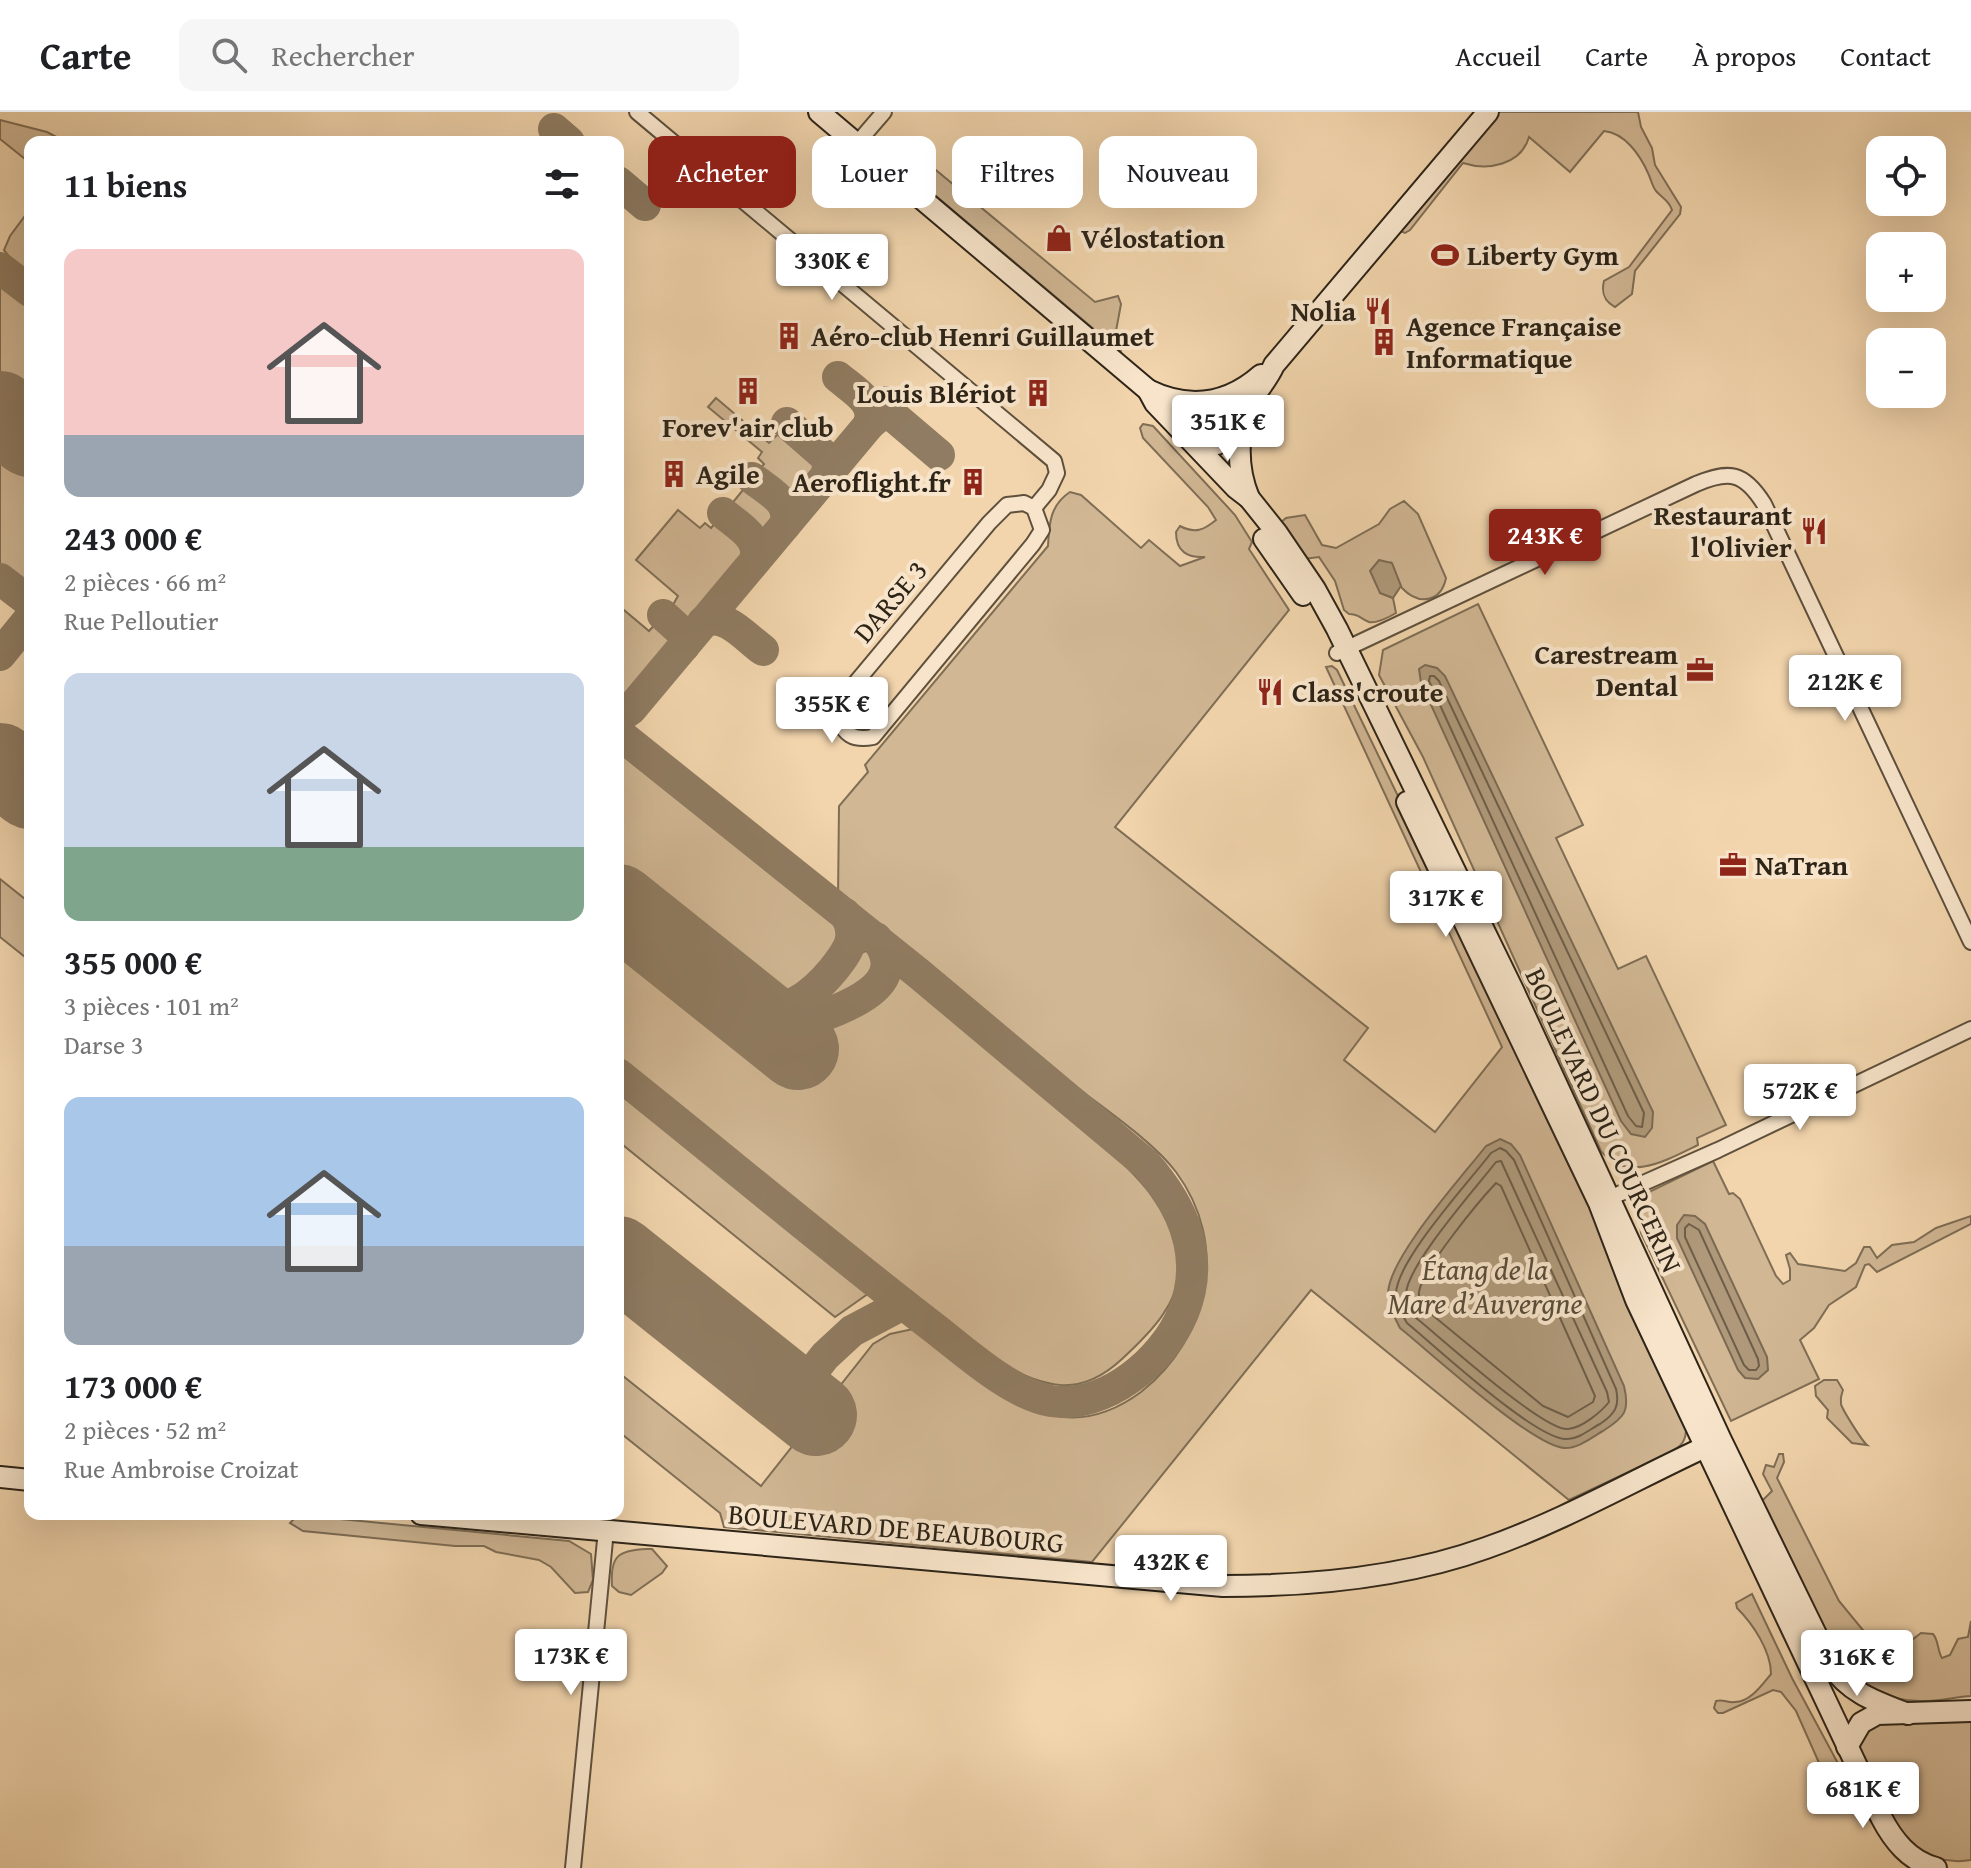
<!DOCTYPE html>
<html lang="fr">
<head>
<meta charset="utf-8">
<style>
  :root { --surface:#fff; --page:#f6f6f6; --text:#202124; --muted:#757577; --line:#e0e0e0; --accent:#8f2418 }
  body { margin:0; font-family:"Gentium Book Plus",serif; background:var(--page); color:var(--text); height:100vh; display:flex; flex-direction:column; font-size:30px; white-space:nowrap }
  * { box-sizing:border-box; margin:0 }
  p { font-size:26px; color:var(--muted) }
  .icon { flex:none; width:44px; height:44px; fill:none; stroke:currentColor; stroke-width:2; stroke-linecap:round; stroke-linejoin:round }
  .map { position:relative; flex:1; overflow:hidden }
  .side { position:absolute; left:24px; top:24px; width:600px; height:1384px; display:flex; flex-direction:column; background:var(--surface); border-radius:16px; box-shadow:0 8px 32px #0002 }
  .side>* { flex:none }
  .guide { position:absolute; left:648px; top:24px; width:760px; height:72px; display:flex; gap:16px }
  .controls { position:absolute; left:1866px; top:24px; display:grid; gap:16px }
  .controls a { display:grid; place-items:center; width:80px; height:80px; border-radius:16px; background:var(--surface); box-shadow:0 8px 32px #0002; font-size:40px }
  .price { position:absolute; translate:-50% -68px; padding:0 18px; border-radius:8px; background:#fff; color:#222; font-size:26px; line-height:52px; filter:drop-shadow(0 2px 4px #0008) }
  .price::after { content:''; position:absolute; left:50%; top:48px; width:24px; height:18px; margin-left:-12px; background:inherit; clip-path:polygon(0 0,100% 0,50% 100%) }
  .price.on { background:var(--accent); color:#fff }
  ul { padding:0; list-style:none }
  li { display:grid; align-content:center; gap:16px; height:424px; padding:0 40px }
  li span { display:grid; place-items:center; height:248px; border-radius:16px; color:#555 }
  li>.icon { margin-inline-start:auto }
  span .icon { width:144px; height:144px; fill:#fffc; stroke-width:1 }
  li b { font-size:34px }
  h2 { display:flex; justify-content:space-between; align-items:center; height:96px; padding:0 40px; font-size:34px }
  .chip { padding:0 28px; border-radius:16px; background:var(--surface); box-shadow:0 8px 32px #0002; font-size:28px; line-height:72px }
  .chip.on { background:var(--accent); color:#fff }
  header { display:flex; align-items:center; gap:48px; box-sizing:border-box; height:112px; padding:0 40px; background:var(--surface); border-bottom:2px solid var(--line) }
  header strong { font-size:38px }
  nav { display:flex; gap:44px; margin-inline-start:auto; font-size:28px }
  .search { width:560px; height:72px; background:var(--page); display:flex; align-items:center; gap:20px; box-sizing:border-box; padding:0 28px; border-radius:16px; color:var(--muted); font-size:30px }
  .map>svg:first-child { display:block }
  .green { fill:#d1b794; stroke:#7f6e56; stroke-width:2 }
  .water { fill:#af997a; stroke:#7b6a53; stroke-width:2 }
  .lines { fill:none; stroke-linecap:round; stroke-linejoin:round }
  .shore { stroke:#6e5e49; stroke-width:2 }
  .taxiway { stroke:#907c62; stroke-width:32 }
  .runway { stroke:#907c62; stroke-width:82 }
  .street-casing { stroke:#5e503d; stroke-width:18 }
  .secondary-casing { stroke:#2d2418; stroke-width:24 }
  .street { stroke:#f7e4ca; stroke-width:14 }
  .secondary { stroke:#f7e4ca; stroke-width:20 }
  .labels { text-anchor:middle; stroke-width:8; stroke-linejoin:round; paint-order:stroke }
  .poi-label { font-size:28px; font-weight:bold; fill:#2d2418; stroke:#f7e4ca; text-anchor:start }
  .street-label { font-size:28px; fill:#2d2418; stroke:#f7e4ca }
  .water-label { font-size:30px; font-style:italic; fill:#5a4d3a; stroke:#f7e4ca }
</style>
</head>
<body>
<header>
<strong>Carte</strong>
<div class="search"><svg class="icon" aria-label="search" viewBox="0 0 24 24"><circle cx="10" cy="10" r="6"/><path d="M15 15l6 6"/></svg>Rechercher</div>
<nav><a>Accueil</a><a>Carte</a><a>À propos</a><a>Contact</a></nav>
</header>
<div class="map">
<svg width="1971" height="1756" viewBox="0 0 1971 1756">
  <rect width="100%" height="100%" fill="#f2d5ad"/>
  <filter id="stains"><feTurbulence type="fractalNoise" baseFrequency=".0025" numOctaves="4"/><feColorMatrix values="0 0 0 0 .2 0 0 0 0 .09 0 0 0 0 .02 0 0 0 .5 -.17"/></filter>
  <radialGradient id="worn" r=".72"><stop offset=".6" stop-color="#630" stop-opacity="0"/><stop offset="1" stop-color="#630" stop-opacity=".3"/></radialGradient>
  <!-- green -->
  <g class="green">
    <path d="M1498,0H1638L1641,15L1652,36L1655,53L1681,95L1680,102L1635,159L1632,182L1615,195C1604,189 1601,181 1604,169L1629,155L1672,98C1669,88 1662,86 1656,79C1652,74 1651,67 1648,61C1640,43 1625,21 1604,19L1570,60L1529,25C1521,53 1488,59 1463,51L1410,118L1405,121L1400,119L1479,20Z"/>
    <polygon points="0,8 47,20 66,30 30,30 30,51 0,27"/>
    <polygon points="900,33 913,39 1095,190 1118,184 1121,192 1116,219 1121,240 898,52 894,47 894,40"/>
    <polygon points="30,97 30,165 26,166 4,138 10,124"/>
    <polygon points="0,165 30,189 30,299 0,275"/>
    <polygon points="716,286 769,331 780,320 788,318 819,344 821,353 793,387 758,359 764,352 758,346 762,340 708,295"/>
    <path d="M1143,312L1153,314L1235,403L1252,430L1249,437L1289,498L1115,715L1368,916L1344,948L1435,1020L1502,935L1326,555L1332,554L1337,558L1573,1046L1686,1312C1687,1330 1682,1334 1667,1342L1569,1388L1311,1178L1092,1450L724,1415L720,1401L618,1319V1260L761,1374L873,1232L890,1222L913,1217C957,1251 1006,1298 1063,1305C1092,1308 1118,1297 1141,1280C1209,1226 1230,1133 1176,1060C1151,1027 1098,993 1065,966C989,906 913,847 838,786L839,694L868,660L865,653L1048,434C1049,412 1050,393 1070,380L1081,383L1141,436L1149,428L1180,454L1205,445C1188,446 1176,440 1176,420L1180,414C1195,422 1204,418 1216,408L1208,395L1143,326L1140,316Z"/>
    <polygon points="0,322 30,346 30,476 0,452"/>
    <polygon points="747,373 781,401 763,423 729,395"/>
    <path d="M1404,389L1418,402L1446,466C1441,490 1419,494 1402,476C1397,470 1395,459 1391,451L1380,481L1393,486L1396,501C1391,504 1376,512 1369,510C1360,507 1360,502 1349,502L1344,498L1335,469L1319,445L1304,447L1279,412L1286,406L1305,403L1322,433L1336,436L1379,412L1390,397Z"/>
    <polygon points="678,398 700,416 705,411 711,416 717,409 751,437 691,509 686,511 676,506 670,498 678,484 636,448"/>
    <path d="M1478,492L1583,713L1556,726L1618,857L1646,844L1726,1013L1697,1026L1698,1033C1669,1047 1627,1072 1601,1039L1423,645L1379,563L1383,538Z"/>
    <polygon points="618,493 649,519 659,508 677,525 618,597"/>
    <path d="M618,629L835,802C840,809 844,815 843,825C841,844 806,880 788,884C775,888 763,882 752,876L618,769Z"/>
    <polygon points="0,767 30,791 30,849 0,825"/>
    <path d="M618,815L788,951L822,912L861,896L872,888L900,855L914,866L913,870C963,914 1014,957 1064,1001C1093,1026 1126,1050 1149,1080C1164,1101 1179,1125 1180,1151C1181,1191 1149,1222 1122,1247C1079,1287 1046,1275 1000,1252L618,947Z"/>
    <path d="M866,839L875,841C888,873 829,900 805,899L807,894L823,881L853,844Z"/>
    <polygon points="618,980 872,1179 835,1205 618,1029"/>
    <polygon points="1713,1049 1729,1082 1733,1081 1740,1087 1776,1164 1783,1172 1790,1168 1790,1157 1786,1143 1790,1141 1798,1152 1845,1159 1856,1151 1864,1135 1870,1135 1877,1146 1892,1133 1914,1130 1936,1116 1971,1104 1971,1112 1877,1160 1869,1152 1865,1153 1856,1175 1829,1193 1814,1216 1800,1228 1819,1267 1731,1309 1641,1121 1639,1101 1635,1094 1651,1079"/>
    <path d="M1824,1268H1837L1843,1278C1841,1284 1840,1285 1841,1292C1842,1297 1862,1329 1867,1333L1852,1331L1827,1306L1828,1298L1816,1284L1815,1274Z"/>
    <path d="M1779,1342H1783L1784,1350L1777,1366L1839,1489L1871,1528L1908,1531L1921,1521L1933,1522C1939,1529 1937,1538 1942,1546L1950,1543L1958,1527L1968,1525L1971,1509V1584C1954,1585 1936,1590 1919,1589C1885,1588 1857,1573 1837,1546L1762,1389L1772,1379L1763,1362L1766,1353L1774,1355Z"/>
    <polygon points="298,1403 569,1429 591,1442 593,1468 588,1480 575,1481 551,1455 539,1448 496,1440 484,1434 455,1434 303,1419 290,1411"/>
    <path d="M647,1437H652L667,1454L662,1461L631,1483L619,1480L612,1474C610,1444 618,1438 647,1437Z"/>
    <path d="M1752,1482L1792,1566L1848,1670L1841,1680H1832L1796,1599L1781,1580L1773,1578L1723,1601H1718L1714,1596L1716,1589C1724,1587 1727,1591 1735,1590C1750,1590 1762,1573 1771,1562C1771,1539 1753,1512 1737,1496L1736,1491Z"/>
    <path d="M1971,1607V1748C1948,1752 1925,1745 1907,1730C1896,1722 1865,1654 1856,1637L1870,1609Z"/>
  </g>
  <!-- water -->
  <g class="water">
    <polygon points="1379,448 1392,451 1401,474 1393,486 1380,481 1370,459"/>
    <polygon points="1425,553 1437,556 1445,564 1653,1000 1652,1016 1645,1025 1631,1022 1621,1009 1421,571 1419,557"/>
    <path d="M1500,1027L1511,1032L1520,1043L1624,1274C1630,1299 1625,1305 1603,1319C1592,1325 1578,1337 1564,1336C1531,1333 1431,1241 1400,1216C1395,1206 1388,1194 1388,1182C1388,1146 1462,1065 1486,1034Z"/>
    <polygon points="1684,1103 1695,1104 1705,1112 1767,1245 1768,1258 1758,1267 1745,1266 1738,1258 1677,1126 1677,1113"/>
  </g>
  <g class="lines">
    <!-- shore -->
    <g class="shore">
      <polygon points="1430,564 1434,564 1439,569 1644,1001 1642,1015 1636,1014 1628,1004 1429,569"/>
      <path d="M1500,1036L1506,1039L1514,1048L1616,1277C1620,1294 1615,1302 1600,1312C1590,1317 1578,1328 1566,1327C1535,1327 1436,1235 1407,1211C1402,1203 1396,1193 1396,1182C1396,1149 1469,1070 1491,1041Z"/>
      <path d="M1501,1049L1607,1280L1609,1290C1601,1300 1582,1316 1568,1317C1543,1319 1440,1225 1415,1205C1411,1198 1406,1191 1406,1182C1407,1153 1476,1076 1496,1050Z"/>
      <path d="M1496,1071L1501,1074L1595,1284L1593,1290L1568,1305L1543,1294L1425,1197C1421,1191 1418,1186 1419,1180C1422,1158 1479,1089 1496,1071Z"/>
      <polygon points="1689,1112 1699,1118 1758,1247 1759,1254 1756,1258 1749,1258 1744,1253 1685,1125 1685,1116"/>
    </g>
    <!-- taxiway -->
    <g class="taxiway">
      <polyline points="554,17 569,30"/>
      <polyline points="618,70 645,93"/>
      <polyline points="0,156 30,179"/>
      <path d="M838,265C853,278 877,290 869,312"/>
      <polyline points="787,311 826,345 828,352 827,363"/>
      <polyline points="869,312 882,302 892,303 939,343"/>
      <path d="M752,366C768,379 793,390 785,413"/>
      <path d="M723,401C738,414 762,426 755,448"/>
      <polyline points="0,467 30,490"/>
      <polyline points="663,503 684,522 684,534"/>
      <path d="M703,510C725,499 746,526 763,538"/>
      <polyline points="0,543 30,506"/>
      <polyline points="618,606 631,597 888,290"/>
      <path d="M618,621L918,861L1146,1052C1183,1094 1206,1145 1183,1201C1163,1249 1106,1297 1051,1289C1010,1282 962,1237 929,1212C824,1131 722,1045 618,962"/>
      <path d="M715,871C726,879 739,891 752,895C786,905 813,882 833,858C848,839 859,825 845,802"/>
      <path d="M777,920C810,905 921,884 876,826"/>
      <polyline points="793,1285 825,1244 852,1219 903,1192"/>
    </g>
    <!-- runway -->
    <g class="runway">
      <polyline points="0,300 30,324"/>
      <polyline points="0,652 30,676"/>
      <polyline points="618,793 798,937"/>
      <polyline points="618,1145 816,1303"/>
    </g>
    <!-- street casing -->
    <g class="street-casing">
      <g id="street">
        <polyline points="637,0 1054,349 1057,361 1049,378 1034,396"/>
        <polyline points="853,36 884,0"/>
        <path d="M1024,391L1034,396L1042,418L1033,432L873,625C852,629 845,622 835,604L837,593L989,411L1007,393Z"/>
        <path d="M1337,541L1696,372C1729,358 1744,360 1764,392L1971,830"/>
        <polyline points="1603,1089 1718,1038 1971,917"/>
        <polyline points="573,1756 606,1418"/>
      </g>
    </g>
    <!-- secondary casing -->
    <g class="secondary-casing">
      <g id="secondary">
        <path d="M819,0L1148,278L1155,291L1236,376L1249,386L1277,421L1315,477L1337,517L1513,878L1721,1328L1831,1553C1849,1581 1877,1590 1908,1602"/>
        <path d="M1148,278C1189,298 1227,293 1261,263"/>
        <polyline points="1197,332 1204,306 1218,289"/>
        <polyline points="1197,332 1217,332 1241,318"/>
        <path d="M1249,386C1236,355 1236,316 1253,286C1260,275 1269,265 1274,253L1488,0"/>
        <polyline points="1264,427 1303,483"/>
        <path d="M1407,690L1599,1091L1636,1188L1881,1705C1893,1728 1909,1749 1936,1756"/>
        <polyline points="0,1365 30,1368"/>
        <path d="M421,1402L1223,1474C1311,1474 1403,1466 1486,1436C1566,1408 1641,1364 1718,1329"/>
        <polyline points="1847,1635 1861,1611 1877,1602 1971,1599"/>
      </g>
    </g>
    <!-- street -->
    <use href="#street" class="street"/>
    <!-- secondary -->
    <use href="#secondary" class="secondary"/>
  </g>
  <!-- icons -->
  <defs>
    <g id="shop-bare" transform="scale(2.16)"><path d="M-5-2.5h2.3a2.7 3.5 0 0 1 5.4 0H5L5.5 6h-11ZM-1.5-2.5h3a1.5 2.3 0 0 0-3 0Z" fill="#8f2418" stroke="#f7e4ca" stroke-width="2.5" paint-order="stroke"/></g>
    <g id="stadium-bare" transform="scale(2.16)"><path d="M0-5a6.5 5 0 1 0 0 10a6.5 5 0 1 0 0-10ZM-3.5-1.8h7v3.6h-7Z" fill="#8f2418" stroke="#f7e4ca" stroke-width="2.5" paint-order="stroke"/></g>
    <g id="restaurant-bare" transform="scale(2.16)"><path d="M-5-6h1v4h1v-4h1v4h1v-4h1v5L-1.5 .5V6h-2V.5L-5-1ZM5-6V6H3V1.5H1.5Q1.5-4 5-6Z" fill="#8f2418" stroke="#f7e4ca" stroke-width="2.5" paint-order="stroke"/></g>
    <g id="building-bare" transform="scale(2.16)"><path d="M-4-6H4V6H1V3H-1V6H-4ZM-2.5-4.3h1.7v1.8h-1.7ZM.8-4.3h1.7v1.8H.8ZM-2.5-1h1.7V.8h-1.7ZM.8-1h1.7V.8H.8Z" fill="#8f2418" stroke="#f7e4ca" stroke-width="2.5" paint-order="stroke"/></g>
    <g id="office-bare" transform="scale(2.16)"><path d="M-6-3h4V-5.5h4V-3h4V5H-6ZM-1-4.5V-3h2v-1.5ZM-6 0V1H6V0Z" fill="#8f2418" stroke="#f7e4ca" stroke-width="2.5" paint-order="stroke"/></g>
  </defs>
  <g fill-rule="evenodd">
    <use href="#shop-bare" x="1059" y="126"/>
    <use href="#stadium-bare" x="1445" y="143"/>
    <use href="#restaurant-bare" x="1378" y="199"/>
    <use href="#building-bare" x="789" y="224"/>
    <use href="#building-bare" x="1384" y="230"/>
    <use href="#building-bare" x="748" y="279"/>
    <use href="#building-bare" x="1038" y="281"/>
    <use href="#building-bare" x="674" y="362"/>
    <use href="#building-bare" x="973" y="370"/>
    <use href="#restaurant-bare" x="1814" y="419"/>
    <use href="#office-bare" x="1700" y="558"/>
    <use href="#restaurant-bare" x="1270" y="580"/>
    <use href="#office-bare" x="1733" y="753"/>
  </g>
  <g class="labels">
    <!-- poi labels -->
    <g class="poi-label">
      <text x="1081" y="136">Vélostation</text>
      <text x="1467" y="153">Liberty Gym</text>
      <text x="1356" y="209" text-anchor="end">Nolia</text>
      <text x="1406" y="224">Agence Française<tspan x="1406" dy="32">Informatique</tspan></text>
      <text x="811" y="234">Aéro-club Henri Guillaumet</text>
      <text x="1016" y="291" text-anchor="end">Louis Blériot</text>
      <text x="748" y="325" text-anchor="middle">Forev'air club</text>
      <text x="696" y="372">Agile</text>
      <text x="951" y="380" text-anchor="end">Aeroflight.fr</text>
      <text x="1792" y="413" text-anchor="end">Restaurant<tspan x="1792" dy="32">l'Olivier</tspan></text>
      <text x="1678" y="552" text-anchor="end">Carestream<tspan x="1678" dy="32">Dental</tspan></text>
      <text x="1292" y="590">Class'croute</text>
      <text x="1755" y="763">NaTran</text>
    </g>
    <!-- street labels -->
    <g class="street-label">
      <text transform="translate(890 489) rotate(-50)" y="10">DARSE 3</text>
      <text transform="translate(1604 1008) rotate(65)" y="10">BOULEVARD DU COURCERIN</text>
      <text transform="translate(896 1416) rotate(5)" y="10">BOULEVARD DE BEAUBOURG</text>
    </g>
    <!-- water labels -->
    <g class="water-label">
      <text x="1485" y="1168">Étang de la<tspan x="1485" dy="34">Mare d’Auvergne</tspan></text>
    </g>
  </g>
  <rect width="100%" height="100%" filter="url(#stains)"/>
  <rect width="100%" height="100%" fill="url(#worn)"/>
</svg>
<div class="controls">
<a><svg class="icon" aria-label="locate" viewBox="0 0 24 24"><circle cx="12" cy="12" r="6"/><path d="M12 2v4M12 18v4M2 12h4M18 12h4"/></svg></a>
<a>+</a>
<a>−</a>
</div>
<b class="price" style="left:832px;top:190px">330K €</b>
<b class="price" style="left:1228px;top:351px">351K €</b>
<b class="price on" style="left:1545px;top:465px">243K €</b>
<b class="price" style="left:1845px;top:611px">212K €</b>
<b class="price" style="left:832px;top:633px">355K €</b>
<b class="price" style="left:1446px;top:827px">317K €</b>
<b class="price" style="left:1800px;top:1020px">572K €</b>
<b class="price" style="left:1171px;top:1491px">432K €</b>
<b class="price" style="left:571px;top:1585px">173K €</b>
<b class="price" style="left:1857px;top:1586px">316K €</b>
<b class="price" style="left:1863px;top:1718px">681K €</b>
<div class="guide">
<a class="chip on">Acheter</a>
<a class="chip">Louer</a>
<a class="chip">Filtres</a>
<a class="chip">Nouveau</a>
</div>
<section class="side">
<h2>11 biens<svg class="icon" aria-label="filters" viewBox="0 0 24 24"><path d="M4 7h16M4 17h16"/><circle cx="9" cy="7" r="2"/><circle cx="15" cy="17" r="2"/></svg></h2>
<ul>
<li><span style="background:linear-gradient(#f6c9c9 75%,#9aa5b1 0)"><svg class="icon" aria-label="home" viewBox="0 0 24 24"><path d="M3 11l9-7 9 7M6 9v11h12V9"/></svg></span><div><b>243 000 €</b><p>2 pièces · 66 m²</p><p>Rue Pelloutier</p></div></li>
<li><span style="background:linear-gradient(#c9d6e8 70%,#7fa58c 0)"><svg class="icon" aria-label="home" viewBox="0 0 24 24"><path d="M3 11l9-7 9 7M6 9v11h12V9"/></svg></span><div><b>355 000 €</b><p>3 pièces · 101 m²</p><p>Darse 3</p></div></li>
<li><span style="background:linear-gradient(#a9c7e8 60%,#9aa5b1 0)"><svg class="icon" aria-label="home" viewBox="0 0 24 24"><path d="M3 11l9-7 9 7M6 9v11h12V9"/></svg></span><div><b>173 000 €</b><p>2 pièces · 52 m²</p><p>Rue Ambroise Croizat</p></div></li>
</ul>
</section>
</div>
</body>
</html>
